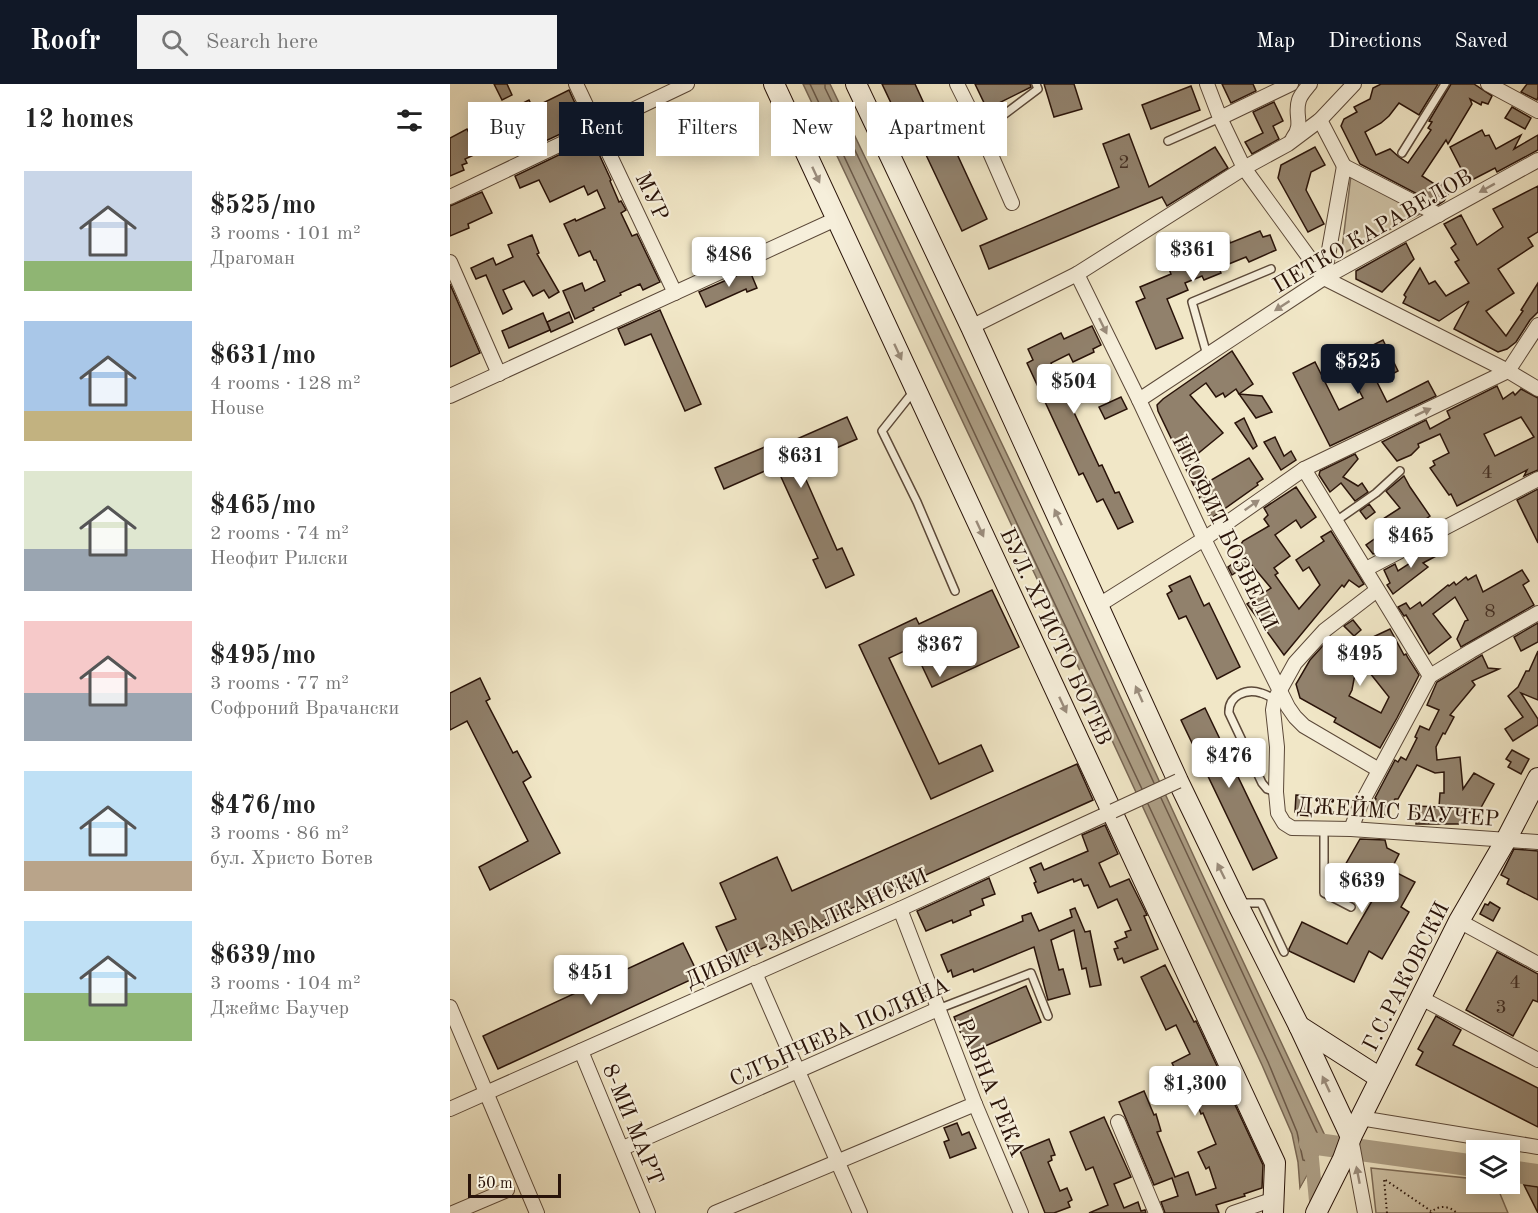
<!DOCTYPE html>
<html lang="en">
<head>
<meta charset="utf-8">
<style>
  :root { --surface:#fff; --page:#f2f2f2; --text:#222; --muted:#767676; --accent:#111827 }
  body { margin:0; font-family:"Old Standard TT",serif; background:var(--page); color:var(--text); height:100vh; display:flex; flex-direction:column; font-size:22px; white-space:nowrap }
  * { box-sizing:border-box; margin:0 }
  p { font-size:20px; color:var(--muted) }
  .icon { flex:none; width:33px; height:33px; fill:none; stroke:currentColor; stroke-width:2; stroke-linecap:round; stroke-linejoin:round }
  .map { position:relative; flex:1; overflow:hidden }
  .sheet { display:flex; flex-direction:column; background:var(--surface); width:450px }
  .sheet>* { flex:none }
  .hud { position:absolute; left:18px; top:18px; width:570px; height:54px; display:flex; gap:12px }
  .fabs { position:absolute; left:1016px; top:1056px; display:grid; gap:12px }
  .fabs a { display:grid; place-items:center; width:54px; height:54px; border-radius:0px; background:var(--surface); box-shadow:0 3px 15px #0003; font-size:30px }
  .scale { position:absolute; left:18px; bottom:15px; width:93px; box-sizing:border-box; padding-left:6px; border:3px solid #291309; border-top:0; font-size:16px; line-height:21px; white-space:nowrap; color:#291309; -webkit-text-stroke:4px #f6efdb; paint-order:stroke }
  .price { position:absolute; translate:-50% -51px; padding:0 14px; border-radius:6px; background:#fff; color:#222; font-size:20px; line-height:39px; filter:drop-shadow(0 2px 3px #0008) }
  .price::after { content:''; position:absolute; left:50%; top:36px; width:18px; height:14px; margin-left:-9px; background:inherit; clip-path:polygon(0 0,100% 0,50% 100%) }
  .price.selected { background:var(--accent); color:#fff }
  ul { padding:0; list-style:none }
  li { display:flex; align-items:center; gap:18px; height:150px; padding:0 24px }
  li span { display:grid; place-items:center; flex:none; width:168px; height:120px; border-radius:0px; color:#555 }
  li>.icon { margin-inline-start:auto }
  span .icon { width:72px; height:72px; fill:#fffc; stroke-width:1 }
  li b { font-size:26px }
  h2 { display:flex; justify-content:space-between; align-items:center; height:72px; padding:0 24px; font-size:26px }
  .pill { padding:0 21px; border-radius:0px; background:var(--surface); box-shadow:0 3px 15px #0003; font-size:21px; line-height:54px }
  .pill.selected { background:var(--accent); color:#fff }
  header { display:flex; align-items:center; gap:36px; box-sizing:border-box; height:84px; padding:0 30px; background:var(--accent); color:#fff }
  header strong { font-size:28px }
  nav { display:flex; gap:33px; margin-inline-start:auto; font-size:21px }
  .search { width:420px; height:54px; background:var(--page); display:flex; align-items:center; gap:15px; box-sizing:border-box; padding:0 21px; border-radius:0px; color:var(--muted); font-size:22px }
  main { display:flex; flex:1; min-height:0 }
  .map>svg:first-child { display:block }
  .green { fill:#cfc3a7; stroke:#7c6b58; stroke-width:1.5 }
  .water { fill:#ad9f86; stroke:#786754; stroke-width:1.5 }
  .pier { fill:#f1e7c7 }
  .lines { fill:none; stroke-linecap:round; stroke-linejoin:round }
  .shore { stroke:#6b5948; stroke-width:1.5 }
  .canal { stroke:#ad9f86; stroke-width:14 }
  .river { stroke:#ad9f86; stroke-width:22 }
  .building { fill:#91816c; stroke:#291309; stroke-width:1.5; fill-rule:evenodd }
  .lane-casing { stroke:#5b4838; stroke-width:10 }
  .street-casing { stroke:#5b4838; stroke-width:16 }
  .secondary-casing { stroke:#291309; stroke-width:22 }
  .path { stroke:#291309; stroke-width:2; stroke-dasharray:1.5 3; stroke-linecap:butt }
  .lane { stroke:#f6efdb; stroke-width:7 }
  .street { stroke:#f6efdb; stroke-width:14 }
  .secondary { stroke:#f6efdb; stroke-width:20 }
  .street-bridge-casing { stroke:#5b4838; stroke-width:16; stroke-linecap:butt }
  .street-bridge { stroke:#f6efdb; stroke-width:14 }
  .oneway { fill:#9a8c7c }
  .labels { text-anchor:middle; stroke-width:4.5; stroke-linejoin:round; paint-order:stroke }
  .number-label { font-size:20px; fill:#432e22 }
  .street-label { font-size:22px; fill:#291309; stroke:#f6efdb }
</style>
</head>
<body>
<header>
<strong>Roofr</strong>
<div class="search"><svg class="icon" aria-label="search" viewBox="0 0 24 24"><circle cx="10" cy="10" r="6"/><path d="M15 15l6 6"/></svg>Search here</div>
<nav><a>Map</a><a>Directions</a><a>Saved</a></nav>
</header>
<main>
<section class="sheet">
<h2>12 homes<svg class="icon" aria-label="filters" viewBox="0 0 24 24"><path d="M4 7h16M4 17h16"/><circle cx="9" cy="7" r="2"/><circle cx="15" cy="17" r="2"/></svg></h2>
<ul>
<li><span style="background:linear-gradient(#c9d6e8 75%,#8fb573 0)"><svg class="icon" aria-label="home" viewBox="0 0 24 24"><path d="M3 11l9-7 9 7M6 9v11h12V9"/></svg></span><div><b>$525/mo</b><p>3 rooms · 101 m²</p><p>Драгоман</p></div></li>
<li><span style="background:linear-gradient(#a9c7e8 75%,#c2b280 0)"><svg class="icon" aria-label="home" viewBox="0 0 24 24"><path d="M3 11l9-7 9 7M6 9v11h12V9"/></svg></span><div><b>$631/mo</b><p>4 rooms · 128 m²</p><p>House</p></div></li>
<li><span style="background:linear-gradient(#dfe7d0 65%,#9aa5b1 0)"><svg class="icon" aria-label="home" viewBox="0 0 24 24"><path d="M3 11l9-7 9 7M6 9v11h12V9"/></svg></span><div><b>$465/mo</b><p>2 rooms · 74 m²</p><p>Неофит Рилски</p></div></li>
<li><span style="background:linear-gradient(#f6c9c9 60%,#9aa5b1 0)"><svg class="icon" aria-label="home" viewBox="0 0 24 24"><path d="M3 11l9-7 9 7M6 9v11h12V9"/></svg></span><div><b>$495/mo</b><p>3 rooms · 77 m²</p><p>Софроний Врачански</p></div></li>
<li><span style="background:linear-gradient(#bfe0f5 75%,#b9a48a 0)"><svg class="icon" aria-label="home" viewBox="0 0 24 24"><path d="M3 11l9-7 9 7M6 9v11h12V9"/></svg></span><div><b>$476/mo</b><p>3 rooms · 86 m²</p><p>бул. Христо Ботев</p></div></li>
<li><span style="background:linear-gradient(#bfe0f5 60%,#8fb573 0)"><svg class="icon" aria-label="home" viewBox="0 0 24 24"><path d="M3 11l9-7 9 7M6 9v11h12V9"/></svg></span><div><b>$639/mo</b><p>3 rooms · 104 m²</p><p>Джеймс Баучер</p></div></li>
</ul>
</section>
<div class="map">
<svg width="1088" height="1129" viewBox="0 0 1088 1129">
  <rect width="100%" height="100%" fill="#f1e7c7"/>
  <filter id="stains"><feTurbulence type="fractalNoise" baseFrequency=".00333" numOctaves="4"/><feColorMatrix values="0 0 0 0 .2 0 0 0 0 .09 0 0 0 0 .02 0 0 0 .5 -.17"/></filter>
  <radialGradient id="worn" r=".72"><stop offset=".6" stop-color="#630" stop-opacity="0"/><stop offset="1" stop-color="#630" stop-opacity=".3"/></radialGradient>
  <!-- green -->
  <g class="green">
    <polygon points="901,91 972,129 894,169 892,165"/>
    <polygon points="921,1084 1026,1095 1026,1100 1046,1100 1058,1129 926,1129"/>
  </g>
  <!-- water -->
  <polygon class="water" points="353,0 380,0 615,492 751,788 877,1056 850,1104 848,1078 842,1050 812,981 606,535"/>
  <!-- pier -->
  <polygon class="pier" points="879,1053 880,1057 853,1106 849,1107"/>
  <g class="lines">
    <!-- shore -->
    <g class="shore">
      <polyline points="360,0 692,705"/>
      <polyline points="375,0 375,4 390,35 610,495 704,699"/>
      <polyline points="698,720 818,978 847,1048 853,1076 857,1077 870,1055 711,714"/>
    </g>
    <!-- canal -->
    <polyline class="canal" points="861,1065 867,1127"/>
    <!-- river -->
    <g class="river">
      <polyline points="860,1059 1026,1082"/>
      <polyline points="1059,1087 1088,1091"/>
    </g>
  </g>
  <!-- building -->
  <g class="building">
    <polygon points="44,0 57,0 62,11 52,16"/>
    <polygon points="432,0 465,0 487,48 495,44 537,135 512,147 468,54 460,59"/>
    <polygon points="525,0 580,0 581,3 537,25"/>
    <polygon points="594,0 624,0 632,25 604,33"/>
    <polygon points="772,0 803,0 806,7 781,19"/>
    <polygon points="931,0 988,0 969,31 949,19 939,32 931,39 915,48 926,71 940,65 949,73 958,79 981,46 978,44 982,38 979,37 1001,0 1024,0 1042,12 1038,20 1032,18 1031,21 1020,15 1022,20 998,60 996,56 972,92 989,103 991,100 1001,106 994,117 988,121 910,80 891,42 894,35 907,28 904,23 920,15 923,4"/>
    <polygon points="1077,0 1088,0 1088,13 1087,16 1071,8"/>
    <polygon points="741,2 750,26 701,45 692,21"/>
    <polygon points="119,6 134,39 72,68 67,58 58,62 56,58 46,62 45,61 15,75 17,79 12,81 14,86 0,92 0,54 17,45 20,51 32,45 33,46 72,28 69,21 79,16 83,24"/>
    <polygon points="824,18 833,37 823,42 829,55 802,70 795,58 813,49 803,28"/>
    <polygon points="1062,23 1081,34 1075,45 1055,34"/>
    <polygon points="1032,46 1035,52 1039,51 1046,65 1071,51 1064,65 1088,51 1088,66 1047,88 1045,84 1018,98 1000,63"/>
    <polygon points="679,50 699,103 765,63 778,84 717,122 712,113 539,185 530,162 669,103 653,60"/>
    <polygon points="142,55 161,96 160,97 169,118 171,117 176,126 171,129 182,152 187,150 210,198 193,206 190,200 170,209 171,211 143,224 144,226 125,235 113,207 132,199 135,207 155,197 146,176 144,176 140,167 129,172 114,140 125,135 126,137 155,124 147,106 138,111 134,102 100,118 89,96 70,104 65,92"/>
    <polygon points="865,63 875,81 861,88 856,106 874,140 858,148 828,94 831,81"/>
    <polygon points="1088,102 1088,148 1078,154 1083,162 1048,185 1064,209 1036,227 1056,252 1073,227 1071,226 1088,199 1088,228 1080,236 1066,258 1057,265 1048,268 1004,245 1019,217 989,237 953,219 956,213 954,211 970,184 979,200 985,197 996,212 1019,199 1005,178 1009,176 1001,164 1006,160 994,140 1011,131 1027,161 1053,143 1043,125"/>
    <polygon points="32,108 42,129 18,140 19,144 0,152 0,122"/>
    <polygon points="810,147 813,153 820,151 826,166 799,178 796,173 769,184 771,189 754,196 752,192 735,199 738,206 717,215 733,254 706,265 686,218 695,214 690,203 721,190 719,185 753,171 751,166 779,154 780,159"/>
    <polygon points="82,151 89,169 87,170 109,208 99,214 94,206 83,212 74,197 53,206 62,225 53,230 36,191 26,195 21,184 43,174 46,181 63,173 58,161"/>
    <polygon points="956,159 964,175 932,208 906,195 906,187"/>
    <polygon points="299,185 307,204 297,208 296,205 256,223 249,208 286,192 285,191"/>
    <polygon points="0,200 30,269 0,283"/>
    <polygon points="210,226 251,320 235,327 201,250 175,261 168,245"/>
    <polygon points="119,228 123,238 101,248 97,238"/>
    <polygon points="93,229 100,246 59,264 52,247"/>
    <polygon points="642,242 651,261 643,265 644,268 623,278 619,270 601,279 649,382 652,381 665,409 669,408 683,438 668,445 653,415 647,418 633,389 629,391 577,279 583,276 578,265 611,249 614,255"/>
    <polygon points="933,256 948,287 927,298 937,318 978,297 986,312 880,362 843,289 865,278 889,326 913,314 893,276"/>
    <polygon points="782,267 803,300 789,310 786,305 775,313 773,309 766,313 756,299 740,311 773,349 745,372 758,398 799,374 813,395 807,399 808,401 763,433 758,431 708,327 707,321 713,315"/>
    <path d="M1047,302L1053,315L1063,308L1065,311L1071,305L1088,314V386L1074,392L1077,386L1007,422L1001,410L999,411L980,384L985,381L983,377L999,369L990,350L968,360L969,363L961,371L947,377L932,358L976,336L980,345L1000,334L997,327ZM1071,333L1084,353L1045,372L1034,350Z"/>
    <polygon points="789,310 812,312 822,328 806,334"/>
    <polygon points="671,313 677,325 655,335 649,323"/>
    <polygon points="397,333 407,355 349,380 387,466 392,464 404,491 376,504 363,476 368,474 326,382 274,405 265,384 329,357 331,362"/>
    <polygon points="794,334 807,362 803,365 785,339"/>
    <polygon points="825,353 834,372 841,367 846,376 831,386 814,358"/>
    <polygon points="905,370 908,375 893,393 908,402 912,399 918,408 905,417 891,399 880,408 869,391 870,387"/>
    <polygon points="954,392 960,403 980,432 927,469 923,470 916,461 940,444 933,435 950,424 936,407"/>
    <polygon points="846,403 866,433 851,444 846,436 825,451 840,472 824,484 828,489 825,491 849,525 870,501 859,483 853,487 846,476 874,457 871,453 881,447 914,500 909,503 899,496 894,503 892,501 834,571 797,520 821,504 800,479 782,491 778,483 792,473 790,469 792,468 790,465 792,463 791,460 793,457 819,442 814,435 818,431 814,424"/>
    <polygon points="1088,405 1088,459 1067,416"/>
    <polygon points="919,420 925,428 916,435 910,427"/>
    <polygon points="986,459 992,469 973,479 978,483 943,510 937,501 940,499 934,486 945,480 948,487 965,476 963,471"/>
    <polygon points="1072,486 1079,497 1073,501 1084,521 1011,563 1007,555 1015,537 1018,536 1005,513 983,530 1001,553 979,570 956,531 954,532 948,523 956,519 960,525 970,518 972,522 998,501 999,502 1004,498 1006,501 1016,493 1018,496 1026,491 1033,508"/>
    <polygon points="740,492 754,522 759,519 790,583 767,595 736,532 729,535 717,510 722,507 719,502"/>
    <polygon points="542,506 569,563 482,603 463,563 439,574 489,680 531,661 543,687 481,715 409,561 466,534 469,540"/>
    <polygon points="903,536 911,546 904,552 894,542"/>
    <polygon points="1088,539 1088,558 1071,567 1064,553"/>
    <path d="M940,545L954,571L956,570L958,574L969,591L947,634L930,664L884,638L886,634L850,614L846,600L860,576L879,555L932,585L921,573L930,575L923,553ZM908,574L939,613L931,629L899,612L902,606Z"/>
    <polygon points="1088,567 1088,616 1071,609 1088,635 1088,641 1063,657 1055,645 1073,633 1058,612 1068,603 1076,587 1079,587"/>
    <polygon points="1032,571 1038,584 1049,585 1022,597 1025,601 1000,631 1004,633 995,650 993,649 986,663 987,676 1010,673 1013,705 1024,689 1044,700 1028,729 1014,728 1013,740 966,740 966,722 989,723 990,709 994,709 994,688 985,689 967,681 948,715 945,715 935,731 921,724 926,715 925,714 945,676 948,678 951,673 956,676 967,654 965,653 970,642 979,646 989,626 977,621 987,598"/>
    <polygon points="30,594 40,615 36,617 63,669 67,667 81,693 73,698 110,769 40,806 29,783 78,757 17,637 0,646 0,609"/>
    <polygon points="755,624 827,774 803,786 731,636"/>
    <polygon points="1062,666 1079,675 1071,690 1058,683 1061,678 1056,675"/>
    <polygon points="627,680 643,716 282,878 266,843 286,835 270,799 327,773 342,807"/>
    <polygon points="846,711 861,712 860,732 850,731 850,728 845,728"/>
    <polygon points="655,741 668,770 649,779 660,803 679,795 697,831 694,832 708,865 674,879 672,874 668,876 664,865 668,864 665,858 677,853 675,848 681,846 667,815 648,824 638,801 634,802 631,795 624,798 623,795 588,809 584,799 586,798 580,784 591,779 594,786 638,767 632,751"/>
    <polygon points="910,755 935,756 937,764 949,770 941,786 965,798 951,823 959,828 932,875 919,867 904,898 839,867 839,865 852,838 897,860 929,805 903,791 901,796 890,790"/>
    <polygon points="1064,765 1088,767 1088,816 1057,800 1059,795 1051,791"/>
    <polygon points="539,794 545,810 532,815 534,821 520,827 521,831 503,839 502,836 476,847 467,827"/>
    <polygon points="1040,818 1050,824 1043,837 1030,830 1035,820 1038,821"/>
    <polygon points="625,824 635,848 640,847 651,901 640,903 636,884 632,885 624,846 601,856 609,886 613,885 620,910 598,916 584,863 524,888 523,885 503,893 501,886 498,888 491,871 573,837 572,832 581,829 589,847 622,833 620,826"/>
    <polygon points="233,859 249,892 48,985 33,952"/>
    <polygon points="1047,868 1088,890 1088,918 1083,916 1063,952 1016,926"/>
    <polygon points="715,881 744,938 746,937 813,1081 812,1104 794,1110 795,1112 766,1121 769,1129 715,1129 711,1118 728,1112 722,1094 704,1101 669,1018 694,1007 704,1031 706,1030 711,1047 707,1048 725,1093 738,1088 746,1111 766,1104 759,1083 756,1085 748,1068 766,1060 753,1029 751,1030 748,1022 744,1024 739,1013 755,1006 745,984 729,993 722,979 740,970 726,941 716,946 691,893"/>
    <polygon points="576,902 591,938 519,969 504,933"/>
    <polygon points="986,932 1011,946 1003,961 1088,1004 1088,1043 966,981 973,968 968,965"/>
    <polygon points="654,1033 681,1093 664,1100 674,1124 688,1118 691,1127 695,1126 696,1129 639,1129 658,1121 643,1083 636,1086 620,1048"/>
    <polygon points="507,1039 512,1051 519,1048 526,1064 500,1074 494,1058 499,1056 494,1044"/>
    <polygon points="599,1055 605,1071 601,1072 602,1076 598,1078 610,1107 617,1104 622,1116 618,1118 620,1123 604,1129 595,1129 570,1067"/>
    <polygon points="1074,1101 1088,1103 1088,1129"/>
  </g>
  <g class="lines">
    <!-- lane casing -->
    <g class="lane-casing">
      <g id="lane">
        <polyline points="531,48 588,5 586,0"/>
        <polyline points="718,57 770,34"/>
        <polyline points="952,69 995,0"/>
        <polyline points="757,271 742,218 821,185"/>
        <polyline points="463,308 432,347 467,418 505,507"/>
        <polyline points="886,437 926,409 950,387"/>
        <path d="M825,615C820,613 815,610 811,609C796,604 778,612 779,629L812,699L817,705L826,708"/>
        <polyline points="874,745 874,809 901,823"/>
        <polyline points="789,819 811,819 834,868"/>
        <polyline points="488,925 581,889 598,932"/>
      </g>
    </g>
    <!-- street casing -->
    <g class="street-casing">
      <g id="street">
        <polyline points="126,0 225,209"/>
        <polyline points="507,0 531,48 562,119"/>
        <polyline points="757,0 770,34 794,84 874,194 1058,287 1088,305"/>
        <polyline points="1038,0 1088,27"/>
        <polyline points="770,34 841,0"/>
        <polyline points="870,36 894,82"/>
        <path d="M843,54C854,40 844,31 849,16C851,10 856,5 860,0"/>
        <polyline points="0,113 237,0"/>
        <polyline points="0,178 49,290"/>
        <polyline points="627,190 689,316 754,455 838,623 845,633 854,642 929,686"/>
        <polyline points="874,194 894,82 989,131"/>
        <polyline points="521,243 627,190 794,84 838,60 870,36 904,0"/>
        <polyline points="0,312 386,135"/>
        <polyline points="689,316 874,194 1088,76"/>
        <polyline points="854,385 980,592"/>
        <polyline points="916,485 1088,395"/>
        <polyline points="927,506 875,546 845,579 825,615 823,626 827,663 826,708 828,729 834,739 842,744 901,745 1088,758"/>
        <polyline points="649,521 754,455 854,385 1058,287 1088,241"/>
        <polyline points="901,745 910,722 980,592 1021,567 1088,529"/>
        <polyline points="450,825 525,1020 571,1129"/>
        <polyline points="1009,837 1088,880"/>
        <polyline points="305,889 410,1129"/>
        <polyline points="971,914 1088,976"/>
        <polyline points="0,923 87,1129"/>
        <polyline points="131,967 198,1129"/>
        <polyline points="0,1025 450,825 663,727"/>
        <polyline points="910,1034 1088,1063"/>
        <polyline points="668,1038 706,1129"/>
        <polyline points="901,1054 915,1129"/>
        <polyline points="173,1064 488,925"/>
        <polyline points="3,1129 57,1106"/>
        <polyline points="265,1129 525,1020"/>
        <polyline points="783,1129 824,1115"/>
      </g>
    </g>
    <!-- secondary casing -->
    <g class="secondary-casing">
      <g id="secondary">
        <polyline points="324,0 825,1079 823,1129"/>
        <polyline points="406,0 521,243 728,697 787,819 849,942 901,1053"/>
        <polyline points="849,942 930,994"/>
        <polyline points="866,1129 893,1075 901,1053 1009,837 1056,756 1088,694"/>
      </g>
    </g>
    <!-- path -->
    <g class="path">
      <polyline points="937,1129 934,1095 981,1127"/>
      <path d="M980,1129C988,1121 998,1121 1007,1129"/>
    </g>
    <!-- lane -->
    <use href="#lane" class="lane"/>
    <!-- street -->
    <use href="#street" class="street"/>
    <!-- secondary -->
    <use href="#secondary" class="secondary"/>
    <!-- street-bridge casing -->
    <g class="street-bridge-casing">
      <polyline id="street-bridge" points="663,727 728,697"/>
    </g>
    <!-- street-bridge -->
    <use href="#street-bridge" class="street-bridge"/>
  </g>
  <!-- one-way arrows -->
  <defs><path id="oneway-solid" d="M-6-.8H1V-3.2L6.5 0L1 3.2V.8H-6Z" transform="scale(1.5)"/></defs>
  <g class="oneway">
    <use href="#oneway-solid" transform="translate(366 91) rotate(65)"/>
    <use href="#oneway-solid" transform="translate(1037 104) rotate(151)"/>
    <use href="#oneway-solid" transform="translate(832 222) rotate(147)"/>
    <use href="#oneway-solid" transform="translate(653 242) rotate(64)"/>
    <use href="#oneway-solid" transform="translate(448 268) rotate(65)"/>
    <use href="#oneway-solid" transform="translate(973 328) rotate(-25)"/>
    <use href="#oneway-solid" transform="translate(802 421) rotate(-35)"/>
    <use href="#oneway-solid" transform="translate(608 433) rotate(-115)"/>
    <use href="#oneway-solid" transform="translate(530 445) rotate(65)"/>
    <use href="#oneway-solid" transform="translate(689 610) rotate(-114)"/>
    <use href="#oneway-solid" transform="translate(613 621) rotate(65)"/>
    <use href="#oneway-solid" transform="translate(771 787) rotate(-116)"/>
    <use href="#oneway-solid" transform="translate(876 1000) rotate(-115)"/>
    <use href="#oneway-solid" transform="translate(908 1091) rotate(-101)"/>
  </g>
  <g class="labels">
    <!-- number labels -->
    <g class="number-label">
      <text x="674" y="84">2</text>
      <text x="1037" y="394">4</text>
      <text x="1040" y="533">8</text>
      <text x="1065" y="904">4</text>
      <text x="1051" y="929">3</text>
    </g>
    <!-- street labels -->
    <g class="street-label">
      <text transform="translate(203 112) rotate(65)" y="8">МУР</text>
      <text transform="translate(922 146) rotate(-30)" y="8">ПЕТКО КАРАВЕЛОВ</text>
      <text transform="translate(776 448) rotate(64)" y="8">НЕОФИТ БОЗВЕЛИ</text>
      <text transform="translate(607 552) rotate(65)" y="8">БУЛ. ХРИСТО БОТЕВ</text>
      <text transform="translate(948 727) rotate(4)" y="8">ДЖЕЙМС БАУЧЕР</text>
      <text transform="translate(356 843) rotate(-24)" y="8">ДИБИЧ ЗАБАЛКАНСКИ</text>
      <text transform="translate(955 892) rotate(-63)" y="8">Г.С.РАКОВСКИ</text>
      <text transform="translate(389 947) rotate(-24)" y="8">СЛЪНЧЕВА ПОЛЯНА</text>
      <text transform="translate(542 1003) rotate(68)" y="8">РАВНА РЕКА</text>
      <text transform="translate(184 1040) rotate(68)" y="8">8-МИ МАРТ</text>
    </g>
  </g>
  <rect width="100%" height="100%" filter="url(#stains)"/>
  <rect width="100%" height="100%" fill="url(#worn)"/>
</svg>
<div class="fabs">
<a><svg class="icon" aria-label="layers" viewBox="0 0 24 24"><path d="M12 4l9 5-9 5-9-5zM3 14l9 5 9-5"/></svg></a>
</div>
<div class="scale">50 m</div>
<b class="price" style="left:743px;top:199px">$361</b>
<b class="price" style="left:279px;top:204px">$486</b>
<b class="price selected" style="left:908px;top:311px">$525</b>
<b class="price" style="left:624px;top:331px">$504</b>
<b class="price" style="left:351px;top:405px">$631</b>
<b class="price" style="left:961px;top:485px">$465</b>
<b class="price" style="left:490px;top:594px">$367</b>
<b class="price" style="left:910px;top:603px">$495</b>
<b class="price" style="left:779px;top:705px">$476</b>
<b class="price" style="left:912px;top:830px">$639</b>
<b class="price" style="left:141px;top:922px">$451</b>
<b class="price" style="left:745px;top:1033px">$1,300</b>
<div class="hud">
<a class="pill">Buy</a>
<a class="pill selected">Rent</a>
<a class="pill">Filters</a>
<a class="pill">New</a>
<a class="pill">Apartment</a>
</div>
</div>
</main>
</body>
</html>
